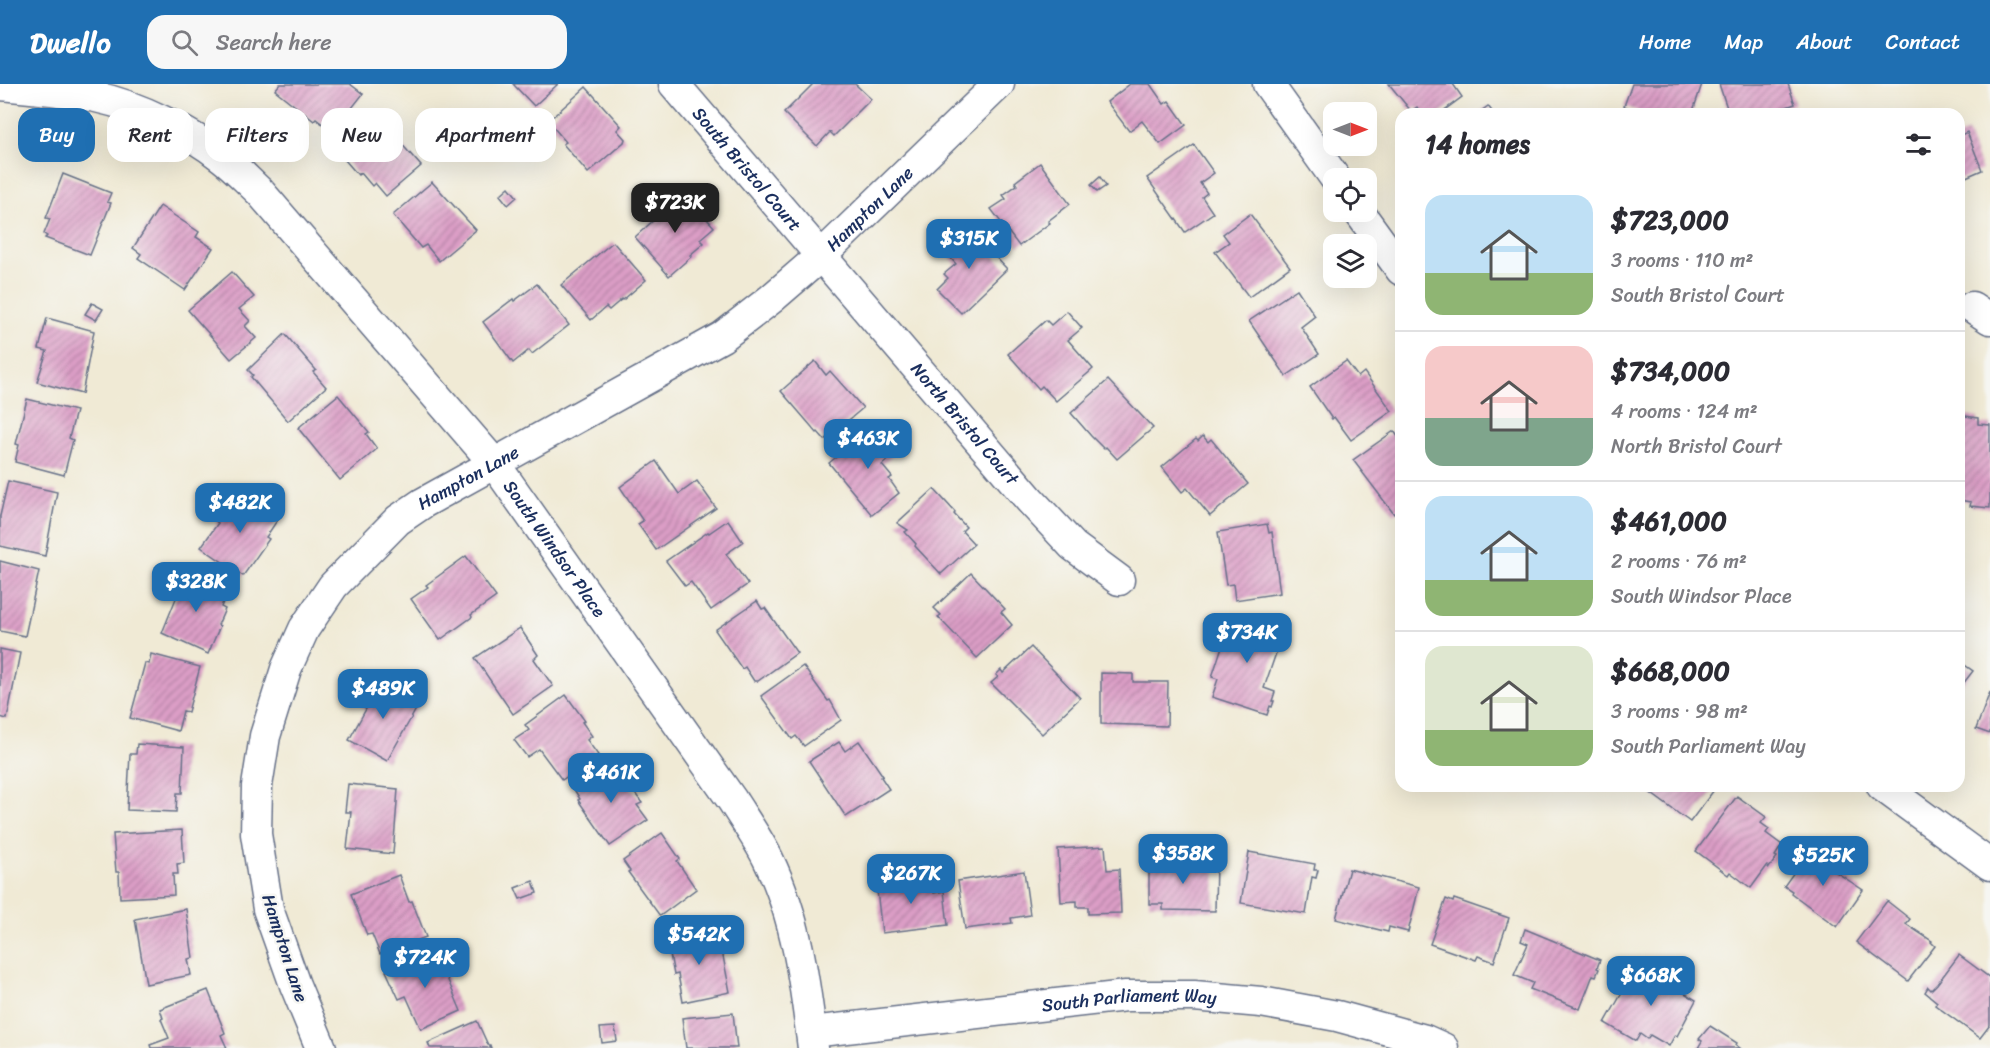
<!DOCTYPE html>
<html lang="en">
<head>
<meta charset="utf-8">
<style>
  :root { --surface:#fff; --page:#f7f7f7; --text:#2b2b33; --muted:#7c7c81; --line:#e1e1e2; --accent:#1f6fb2 }
  body { margin:0; font-family:Sriracha,sans-serif; background:var(--page); color:var(--text); height:100vh; display:flex; flex-direction:column; font-size:22px; white-space:nowrap }
  * { box-sizing:border-box; margin:0 }
  p { font-size:20px; color:var(--muted) }
  .icon { flex:none; width:33px; height:33px; fill:none; stroke:currentColor; stroke-width:2; stroke-linecap:round; stroke-linejoin:round }
  .map { position:relative; flex:1; overflow:hidden }
  .details { position:absolute; left:1395px; top:24px; width:570px; height:684px; display:flex; flex-direction:column; background:var(--surface); border-radius:18px; box-shadow:0 6px 24px #0002 }
  .details>* { flex:none }
  .guide { position:absolute; left:18px; top:24px; width:570px; height:54px; display:flex; gap:12px }
  .needle { width:39px; rotate:90deg }
  .controls { position:absolute; left:1323px; top:18px; display:grid; gap:12px }
  .controls a { display:grid; place-items:center; width:54px; height:54px; border-radius:12px; background:var(--surface); box-shadow:0 6px 24px #0002; font-size:30px }
  .price { position:absolute; translate:-50% -51px; padding:0 14px; border-radius:12px; background:var(--accent); color:#fff; font-size:20px; line-height:39px; filter:drop-shadow(0 2px 3px #0008) }
  .price::after { content:''; position:absolute; left:50%; top:36px; width:18px; height:14px; margin-left:-9px; background:inherit; clip-path:polygon(0 0,100% 0,50% 100%) }
  .price.selected { background:#222; color:#fff }
  ul { padding:0; list-style:none }
  li { display:flex; align-items:center; gap:18px; height:150px; padding:0 30px }
  li+li { border-top:2px solid var(--line) }
  li span { display:grid; place-items:center; flex:none; width:168px; height:120px; border-radius:18px; color:#555 }
  li>.icon { margin-inline-start:auto }
  span .icon { width:72px; height:72px; fill:#fffc; stroke-width:1 }
  li b { font-size:26px }
  h2 { display:flex; justify-content:space-between; align-items:center; height:72px; padding:0 30px; font-size:26px }
  .pill { padding:0 21px; border-radius:18px; background:var(--surface); box-shadow:0 6px 24px #0002; font-size:21px; line-height:54px }
  .pill.selected { background:var(--accent); color:#fff }
  header { display:flex; align-items:center; gap:36px; box-sizing:border-box; height:84px; padding:0 30px; background:var(--accent); color:#fff }
  header strong { font-size:28px }
  nav { display:flex; gap:33px; margin-inline-start:auto; font-size:21px }
  .search { width:420px; height:54px; background:var(--page); display:flex; align-items:center; gap:15px; box-sizing:border-box; padding:0 21px; border-radius:18px; color:var(--muted); font-size:22px }
  .map>svg:first-child { display:block }
  .building { fill:url(#building-hatch) }
  .lines { fill:none; stroke-linecap:round; stroke-linejoin:round }
  .minor-casing { stroke:#667088; stroke-width:33 }
  .minor { stroke:#fff; stroke-width:30 }
  .labels { text-anchor:middle; stroke-width:5; stroke-linejoin:round; paint-order:stroke }
  .street-label { font-size:18px; fill:#1b2f5e; stroke:#f6f6f2 }
</style>
</head>
<body>
<header>
<strong>Dwello</strong>
<div class="search"><svg class="icon" aria-label="search" viewBox="0 0 24 24"><circle cx="10" cy="10" r="6"/><path d="M15 15l6 6"/></svg>Search here</div>
<nav><a>Home</a><a>Map</a><a>About</a><a>Contact</a></nav>
</header>
<div class="map">
<svg width="1990" height="964" viewBox="0 0 1990 964">
  <defs>
    <pattern id="building-hatch" width="6" height="6" patternUnits="userSpaceOnUse" patternTransform="scale(1.5)"><rect width="6" height="6" fill="#dc9ec6"/><path d="M-1 1l2-2M0 6l6-6M5 7l2-2" fill="none" stroke="#b281a4"/></pattern>
  </defs>
  <rect width="100%" height="100%" fill="#f6f6f2"/>
  <filter id="ink" filterUnits="userSpaceOnUse"><feTurbulence type="fractalNoise" baseFrequency=".0167" numOctaves="2"/><feDisplacementMap in="SourceGraphic" scale="12" xChannelSelector="R" yChannelSelector="G"/><feConvolveMatrix kernelMatrix="1 2 1 2 8 2 1 2 1" color-interpolation-filters="sRGB"/></filter>
  <filter id="wash" filterUnits="userSpaceOnUse"><feTurbulence type="fractalNoise" baseFrequency=".008" numOctaves="4" result="noise"/><feDisplacementMap in="SourceGraphic" scale="24" xChannelSelector="R" yChannelSelector="G"/><feGaussianBlur stdDeviation="1.35" result="paint"/><feColorMatrix in="noise" values="0 0 0 0 0 0 0 0 0 0 0 0 0 0 0 0 0 1.4 0 .05"/><feComposite in="paint" operator="in"/></filter>
  <g filter="url(#wash)">
    <rect width="100%" height="100%" fill="#f0ead5"/>
    <g id="blocks">
      <!-- building -->
      <g class="building">
        <polygon points="280,0 350,0 363,10 333,48 316,35 314,37 275,6"/>
        <polygon points="513,0 558,0 534,22"/>
        <polygon points="813,0 855,0 871,15 834,52 830,48 817,62 784,29"/>
        <polygon points="1130,0 1150,0 1164,20 1169,17 1186,41 1160,60 1142,37 1129,47 1107,18"/>
        <polygon points="1389,0 1453,0 1462,13 1439,30 1421,30 1417,23 1411,27"/>
        <polygon points="1632,0 1702,0 1692,30 1645,30 1624,22"/>
        <polygon points="1719,0 1788,0 1795,20 1766,30 1729,30"/>
        <polygon points="586,3 621,42 617,46 625,55 624,58 588,89 563,60 566,58 548,37"/>
        <polygon points="1488,22 1494,30 1477,30"/>
        <polygon points="376,35 382,42 384,40 421,82 386,112 375,99 372,102 361,89 358,91 338,68"/>
        <polygon points="1967,48 1982,86 1959,96 1959,52"/>
        <polygon points="1194,61 1214,89 1200,99 1207,109 1202,113 1213,129 1185,148 1147,94"/>
        <polygon points="1040,79 1070,120 1048,137 1050,139 1019,162 991,125 1006,115 1003,111 1017,101 1015,98"/>
        <polygon points="63,90 111,109 107,118 111,119 90,171 45,154 47,152 44,150 50,135 46,134"/>
        <polygon points="1100,93 1106,102 1097,108 1091,101"/>
        <polygon points="432,98 476,146 439,177 426,161 421,164 393,131"/>
        <polygon points="509,103 517,113 508,121 500,111"/>
        <polygon points="684,109 714,143 700,155 704,159 690,171 692,172 669,192 635,153"/>
        <polygon points="160,122 199,148 196,153 213,164 185,206 138,174 141,170 133,164"/>
        <polygon points="1250,130 1290,183 1249,213 1215,168 1229,158 1223,150"/>
        <polygon points="967,143 1007,185 961,229 937,205 948,194 944,190 956,180 943,166"/>
        <polygon points="613,158 646,196 623,216 622,215 609,226 606,223 591,236 561,201"/>
        <polygon points="232,188 254,213 239,225 250,237 245,242 256,254 231,275 188,226"/>
        <polygon points="537,200 569,241 532,270 529,266 513,279 483,238 513,215 514,217"/>
        <polygon points="1297,205 1315,232 1301,243 1319,270 1286,292 1249,237"/>
        <polygon points="92,219 103,225 96,236 85,230"/>
        <polygon points="1067,227 1082,244 1068,256 1093,285 1056,317 1042,302 1039,305 1008,270 1046,236 1051,241"/>
        <polygon points="47,234 94,247 82,310 37,298 47,267 39,265"/>
        <polygon points="285,250 316,286 313,288 326,303 288,337 251,293 253,291 248,286"/>
        <polygon points="815,277 826,291 830,287 863,324 825,356 818,348 817,349 781,307"/>
        <polygon points="1346,277 1358,293 1364,288 1392,327 1351,356 1334,333 1332,335 1310,303"/>
        <polygon points="1108,296 1153,344 1117,375 1106,363 1104,365 1091,352 1071,329"/>
        <polygon points="338,311 369,348 366,350 377,365 340,396 298,344"/>
        <polygon points="27,315 76,327 69,354 73,356 64,391 15,378 19,361 16,360"/>
        <polygon points="1959,331 1978,334 1978,340 1990,341 1990,424 1970,422 1971,418 1959,416"/>
        <polygon points="874,342 896,369 882,381 892,393 889,395 899,409 872,431 829,379"/>
        <polygon points="1394,347 1401,357 1401,425 1394,430 1353,376"/>
        <polygon points="1203,352 1208,358 1211,355 1248,400 1210,432 1187,404 1182,408 1162,383 1196,355 1198,357"/>
        <polygon points="656,377 679,410 697,397 716,424 656,466 638,440 643,437 620,403"/>
        <polygon points="8,397 57,408 45,472 0,462 0,432"/>
        <polygon points="934,405 955,428 954,430 966,443 962,447 974,460 941,490 915,462 916,460 905,448 908,446 897,439"/>
        <polygon points="237,407 278,435 266,453 269,455 243,492 201,463 218,439 216,437"/>
        <polygon points="728,436 743,458 726,470 748,500 711,526 691,498 685,502 666,477 708,448 709,449"/>
        <polygon points="1267,440 1269,449 1272,448 1280,509 1235,516 1233,500 1226,501 1218,448"/>
        <polygon points="466,472 496,513 471,531 472,533 440,556 411,515 428,503 426,501"/>
        <polygon points="0,477 39,487 25,552 0,547"/>
        <polygon points="187,487 228,506 221,523 225,525 218,541 220,542 208,570 162,549"/>
        <polygon points="971,489 1005,525 1001,528 1012,541 977,574 938,533 941,531 934,524"/>
        <polygon points="757,517 762,525 765,524 797,569 758,597 754,597 745,583 742,585 715,546"/>
        <polygon points="1233,529 1284,546 1264,604 1275,608 1272,617 1274,617 1272,623 1270,622 1267,631 1212,613 1218,595 1212,593"/>
        <polygon points="520,544 538,571 534,575 553,602 513,630 475,574"/>
        <polygon points="1031,563 1080,614 1042,650 991,599 998,593 996,591 1001,586 1003,589"/>
        <polygon points="0,565 20,569 7,635 0,633"/>
        <polygon points="151,570 200,583 188,628 183,627 178,647 130,634 145,579 149,580"/>
        <polygon points="1959,577 1973,587 1959,605"/>
        <polygon points="803,582 828,617 830,616 841,636 804,662 796,652 792,655 761,612"/>
        <polygon points="1101,589 1133,590 1133,598 1168,598 1167,642 1101,640"/>
        <polygon points="375,595 406,612 408,610 415,613 413,616 419,620 387,677 349,656 366,625 360,621"/>
        <polygon points="1990,608 1990,650 1976,645"/>
        <polygon points="566,611 585,637 582,638 592,652 587,656 598,671 562,696 539,665 527,673 514,656 529,646 525,641"/>
        <polygon points="859,657 883,692 881,693 889,705 846,733 809,677 839,658 845,667"/>
        <polygon points="137,660 184,663 182,709 177,709 176,728 127,726 130,670 136,670"/>
        <polygon points="613,679 642,719 637,721 648,736 610,762 578,716 580,715 575,707 578,704 576,702 582,697 583,700"/>
        <polygon points="348,700 398,705 393,770 347,765 351,728 345,728"/>
        <polygon points="1641,702 1717,702 1690,738"/>
        <polygon points="1737,712 1766,733 1761,739 1769,745 1766,749 1782,761 1775,772 1777,773 1769,784 1767,782 1751,804 1730,788 1728,791 1696,767"/>
        <polygon points="182,746 184,779 177,780 178,790 173,790 174,811 120,814 119,788 116,788 113,750"/>
        <polygon points="662,749 680,775 677,777 696,805 660,832 628,788 630,787 623,777"/>
        <polygon points="1105,762 1107,786 1119,785 1121,829 1088,830 1088,823 1077,823 1077,817 1061,818 1058,765"/>
        <polygon points="1812,763 1837,781 1833,786 1863,806 1837,843 1791,809 1792,807 1784,802"/>
        <polygon points="1249,768 1315,780 1314,786 1318,786 1316,794 1312,793 1306,830 1241,819"/>
        <polygon points="1149,776 1216,777 1215,827 1163,826 1163,820 1149,820"/>
        <polygon points="1349,785 1419,803 1408,848 1389,843 1388,848 1336,835"/>
        <polygon points="1024,787 1030,831 1011,834 1012,839 965,845 958,797"/>
        <polygon points="399,791 409,818 412,817 426,853 380,870 372,850 367,851 351,810"/>
        <polygon points="932,791 934,809 944,807 948,841 882,849 876,798"/>
        <polygon points="533,797 537,809 520,815 515,804"/>
        <polygon points="1446,815 1453,818 1454,815 1509,834 1494,878 1478,872 1476,876 1430,860"/>
        <polygon points="1887,817 1910,835 1906,840 1932,857 1931,858 1935,862 1908,897 1856,858"/>
        <polygon points="186,825 193,874 188,875 191,891 146,900 135,835"/>
        <polygon points="1525,845 1600,876 1597,884 1599,885 1596,892 1593,891 1580,925 1530,905 1533,899 1514,891 1528,860 1521,857"/>
        <polygon points="711,846 715,864 721,862 730,908 683,918 678,890 674,891 667,855"/>
        <polygon points="432,867 437,876 439,875 461,927 421,945 406,912 399,915 386,887"/>
        <polygon points="1959,871 1990,894 1990,941 1980,954 1935,921 1937,918 1925,908 1928,903 1931,906 1937,900"/>
        <polygon points="1639,879 1675,899 1673,902 1696,916 1677,952 1675,951 1669,962 1650,951 1647,955 1640,950 1636,957 1605,939"/>
        <polygon points="208,906 225,949 221,951 227,964 151,964 150,961 169,954 161,935 163,934 160,925"/>
        <polygon points="733,929 737,964 686,964 682,934"/>
        <polygon points="477,937 488,961 490,961 491,964 430,964 428,959"/>
        <polygon points="1710,942 1737,959 1736,961 1740,964 1698,964 1702,957 1699,955"/>
        <polygon points="615,943 617,957 602,959 600,944"/>
      </g>
    </g>
  </g>
  <g filter="url(#ink)">
    <use href="#blocks" fill-opacity="0" stroke="#667088" stroke-width="1.5"/>
    <g class="lines">
      <!-- minor casing -->
      <g class="minor-casing">
        <g id="minor">
          <path id="s1" d="M674,0L1030,416L1073,462L1119,496"/>
          <polyline points="1268,0 1335,94"/>
          <path id="s2" d="M0,1C32,4 64,6 96,13C138,22 189,47 223,74C236,84 248,97 260,108L494,379L732,716C744,735 758,755 768,775C797,834 805,899 813,964"/>
          <polyline points="1359,128 1401,186"/>
          <polyline points="1972,223 1990,235"/>
          <polyline points="1882,702 1990,781"/>
          <path id="s3" d="M811,948L1126,912H1194L1261,918L1337,932L1425,956L1443,964"/>
          <path id="s4" d="M321,964L295,901L268,825L256,750L257,702L265,652L286,585L304,545L333,502L398,436L423,419L722,253L771,215L822,171L999,0"/>
        </g>
      </g>
      <!-- minor -->
      <use href="#minor" class="minor"/>
    </g>
  </g>
  <g class="labels">
    <!-- street labels -->
    <g class="street-label">
      <text dy="6" stroke="none"><textPath href="#s1" startOffset="112">South Bristol Court</textPath></text>
      <text dy="6" stroke="none"><textPath href="#s4" startOffset="1150">Hampton Lane</textPath></text>
      <text dy="6" stroke="none"><textPath href="#s1" startOffset="447">North Bristol Court</textPath></text>
      <text dy="6" stroke="none"><textPath href="#s4" startOffset="664">Hampton Lane</textPath></text>
      <text dy="6" stroke="none"><textPath href="#s2" startOffset="752">South Windsor Place</textPath></text>
      <text transform="translate(285 864) rotate(72)" y="6">Hampton Lane</text>
      <text dy="6" stroke="none"><textPath href="#s3" startOffset="320">South Parliament Way</textPath></text>
    </g>
  </g>
</svg>
<div class="controls">
<a><svg class="needle" viewBox="-14 -14 28 28"><path d="M0-13l5 13h-10z" fill="#e53935"/><path d="M0 13l5-13h-10z" fill="#7c7c81"/></svg></a>
<a><svg class="icon" aria-label="locate" viewBox="0 0 24 24"><circle cx="12" cy="12" r="6"/><path d="M12 2v4M12 18v4M2 12h4M18 12h4"/></svg></a>
<a><svg class="icon" aria-label="layers" viewBox="0 0 24 24"><path d="M12 4l9 5-9 5-9-5zM3 14l9 5 9-5"/></svg></a>
</div>
<b class="price selected" style="left:675px;top:150px">$723K</b>
<b class="price" style="left:969px;top:186px">$315K</b>
<b class="price" style="left:868px;top:386px">$463K</b>
<b class="price" style="left:240px;top:450px">$482K</b>
<b class="price" style="left:196px;top:529px">$328K</b>
<b class="price" style="left:1247px;top:580px">$734K</b>
<b class="price" style="left:383px;top:636px">$489K</b>
<b class="price" style="left:611px;top:720px">$461K</b>
<b class="price" style="left:1183px;top:801px">$358K</b>
<b class="price" style="left:1823px;top:803px">$525K</b>
<b class="price" style="left:911px;top:821px">$267K</b>
<b class="price" style="left:699px;top:882px">$542K</b>
<b class="price" style="left:425px;top:905px">$724K</b>
<b class="price" style="left:1651px;top:923px">$668K</b>
<div class="guide">
<a class="pill selected">Buy</a>
<a class="pill">Rent</a>
<a class="pill">Filters</a>
<a class="pill">New</a>
<a class="pill">Apartment</a>
</div>
<section class="details">
<h2>14 homes<svg class="icon" aria-label="filters" viewBox="0 0 24 24"><path d="M4 7h16M4 17h16"/><circle cx="9" cy="7" r="2"/><circle cx="15" cy="17" r="2"/></svg></h2>
<ul>
<li><span style="background:linear-gradient(#bfe0f5 65%,#8fb573 0)"><svg class="icon" aria-label="home" viewBox="0 0 24 24"><path d="M3 11l9-7 9 7M6 9v11h12V9"/></svg></span><div><b>$723,000</b><p>3 rooms · 110 m²</p><p>South Bristol Court</p></div></li>
<li><span style="background:linear-gradient(#f6c9c9 60%,#7fa58c 0)"><svg class="icon" aria-label="home" viewBox="0 0 24 24"><path d="M3 11l9-7 9 7M6 9v11h12V9"/></svg></span><div><b>$734,000</b><p>4 rooms · 124 m²</p><p>North Bristol Court</p></div></li>
<li><span style="background:linear-gradient(#bfe0f5 70%,#8fb573 0)"><svg class="icon" aria-label="home" viewBox="0 0 24 24"><path d="M3 11l9-7 9 7M6 9v11h12V9"/></svg></span><div><b>$461,000</b><p>2 rooms · 76 m²</p><p>South Windsor Place</p></div></li>
<li><span style="background:linear-gradient(#dfe7d0 70%,#8fb573 0)"><svg class="icon" aria-label="home" viewBox="0 0 24 24"><path d="M3 11l9-7 9 7M6 9v11h12V9"/></svg></span><div><b>$668,000</b><p>3 rooms · 98 m²</p><p>South Parliament Way</p></div></li>
</ul>
</section>
</div>
</body>
</html>
